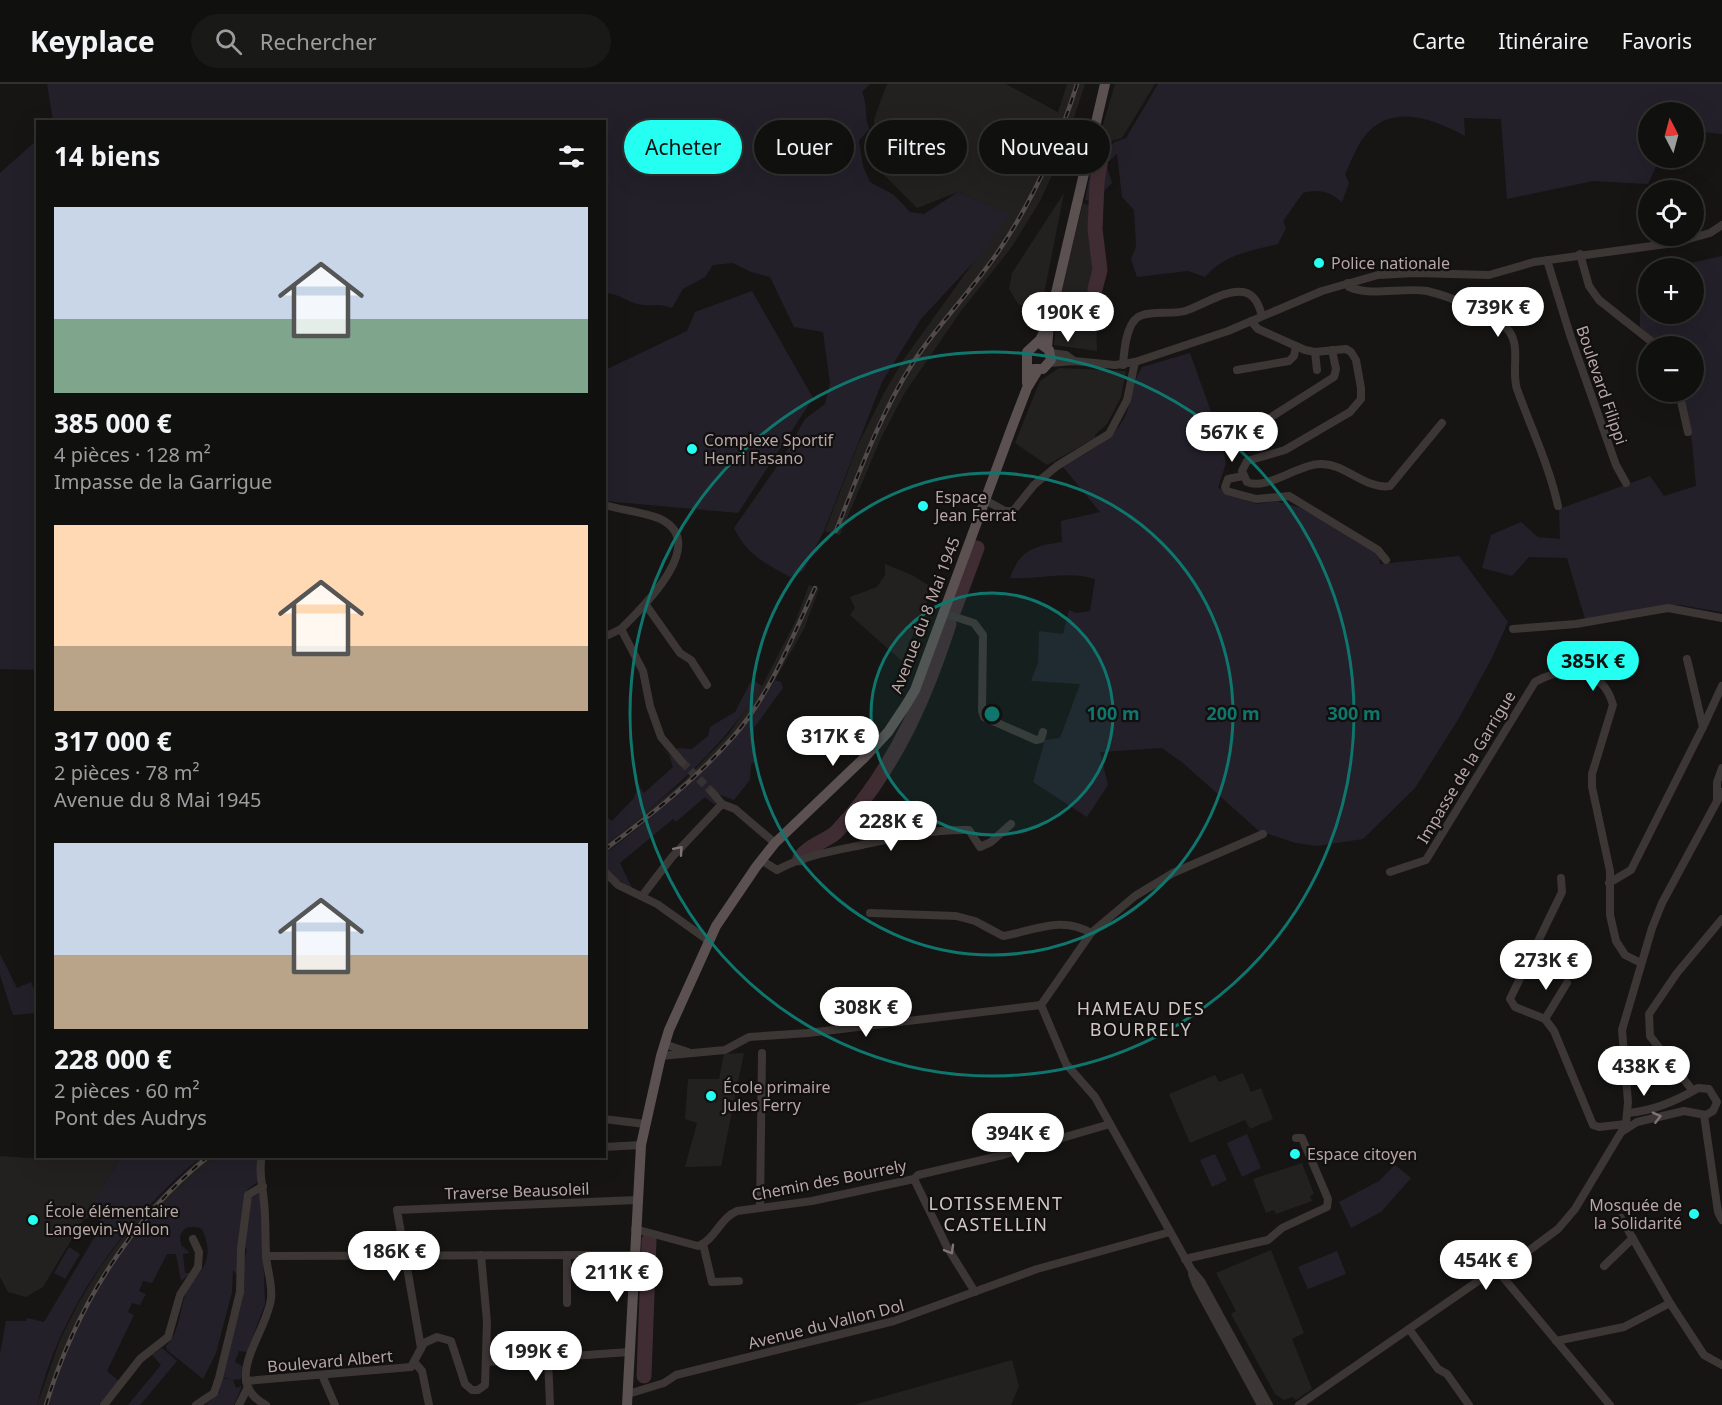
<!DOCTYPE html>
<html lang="fr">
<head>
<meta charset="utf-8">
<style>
  :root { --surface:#10100f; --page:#191918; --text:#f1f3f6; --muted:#9c9d9e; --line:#30302f; --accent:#24fff2 }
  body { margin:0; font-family:"Noto Sans",sans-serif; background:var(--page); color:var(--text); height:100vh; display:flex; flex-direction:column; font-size:22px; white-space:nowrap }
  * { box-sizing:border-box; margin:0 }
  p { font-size:20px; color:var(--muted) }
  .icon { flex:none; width:33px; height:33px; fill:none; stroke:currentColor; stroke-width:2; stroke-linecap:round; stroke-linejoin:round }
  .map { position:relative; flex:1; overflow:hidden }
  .sheet { position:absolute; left:36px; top:36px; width:570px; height:1038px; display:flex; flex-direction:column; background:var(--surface); border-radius:0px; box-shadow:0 6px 24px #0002,0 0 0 2px var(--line) }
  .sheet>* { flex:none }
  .top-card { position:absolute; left:624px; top:36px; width:570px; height:54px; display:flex; gap:12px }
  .needle { width:39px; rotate:354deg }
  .controls { position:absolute; left:1638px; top:18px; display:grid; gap:12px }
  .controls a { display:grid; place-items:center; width:66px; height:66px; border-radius:50%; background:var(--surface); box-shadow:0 6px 24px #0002,0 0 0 2px var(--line); font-size:30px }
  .price { position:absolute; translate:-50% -51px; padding:0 14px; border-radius:21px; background:#fff; color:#222; font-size:20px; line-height:39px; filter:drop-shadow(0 2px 3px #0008) }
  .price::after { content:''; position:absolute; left:50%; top:36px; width:18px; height:14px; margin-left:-9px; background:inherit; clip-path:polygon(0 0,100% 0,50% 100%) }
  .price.selected { background:var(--accent); color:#111 }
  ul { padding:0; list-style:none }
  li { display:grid; align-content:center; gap:12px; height:318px; padding:0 18px }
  li span { display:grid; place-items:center; height:186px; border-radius:0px; color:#555 }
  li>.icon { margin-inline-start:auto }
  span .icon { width:108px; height:108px; fill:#fffc; stroke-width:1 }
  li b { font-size:26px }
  h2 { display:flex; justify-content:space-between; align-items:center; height:72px; padding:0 18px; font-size:26px }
  .chip { padding:0 21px; border-radius:27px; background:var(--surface); box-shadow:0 6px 24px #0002,0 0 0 2px var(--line); font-size:21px; line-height:54px }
  .chip.selected { background:var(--accent); color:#111 }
  header { display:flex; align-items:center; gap:36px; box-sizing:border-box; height:84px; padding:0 30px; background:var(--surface); border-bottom:2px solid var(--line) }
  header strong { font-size:28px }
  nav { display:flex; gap:33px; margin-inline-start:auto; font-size:21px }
  .search { width:420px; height:54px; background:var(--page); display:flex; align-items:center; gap:15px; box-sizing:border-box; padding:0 21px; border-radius:33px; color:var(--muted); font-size:22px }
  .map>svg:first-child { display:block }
  .built { fill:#232120 }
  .green { fill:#23202a }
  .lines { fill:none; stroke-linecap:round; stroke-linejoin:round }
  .river { stroke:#402d33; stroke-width:15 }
  .minor-tunnel { stroke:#363231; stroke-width:8; stroke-dasharray:8 4; stroke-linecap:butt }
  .minor { stroke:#3c3635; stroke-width:8 }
  .major { stroke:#5b5151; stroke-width:10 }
  .rail-casing { stroke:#534a4a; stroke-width:4.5 }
  .rail { stroke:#11100f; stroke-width:2; stroke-dasharray:7; stroke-linecap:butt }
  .oneway { stroke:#807373 }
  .ring { fill:none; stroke:#0f766e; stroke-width:3 }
  .poi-dot { fill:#24fff2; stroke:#11100f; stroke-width:2 }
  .labels { text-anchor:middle; stroke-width:4.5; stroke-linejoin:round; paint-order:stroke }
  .poi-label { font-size:16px; fill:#b8a5a6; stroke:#11100f; text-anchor:start }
  .street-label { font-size:16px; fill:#b8a5a6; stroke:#11100f }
  .neighbourhood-label { font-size:18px; letter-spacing:1.5px; fill:#d3c7c6; stroke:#11100f }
  .centre { fill:#0f766e; stroke:#11100f; stroke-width:3 }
  .ring-label { font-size:18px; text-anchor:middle; font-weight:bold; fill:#0f766e; stroke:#11100f; stroke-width:4.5; stroke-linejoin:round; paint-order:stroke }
</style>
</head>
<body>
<header>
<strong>Keyplace</strong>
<div class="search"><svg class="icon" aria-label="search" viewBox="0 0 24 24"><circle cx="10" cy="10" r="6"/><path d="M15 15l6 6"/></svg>Rechercher</div>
<nav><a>Carte</a><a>Itinéraire</a><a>Favoris</a></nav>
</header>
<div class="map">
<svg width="1722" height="1321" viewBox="0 0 1722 1321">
  <rect width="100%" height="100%" fill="#161514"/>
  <!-- built -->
  <g class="built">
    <polygon points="887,0 1006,0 1058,28 1067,0 1085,0 1062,70 1040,117 1011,164 961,227 904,310 881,354 840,451 825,447 858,361 884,309 904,275 1008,130 958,108 917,124 875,82 874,35"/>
    <polygon points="1115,0 1155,0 1122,54 1097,61"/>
    <polygon points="1064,109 1040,230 1018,220 1009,205 1012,189"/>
    <polygon points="1083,119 1093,123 1097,267 1054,261 1058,219"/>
    <polygon points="1059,284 1126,287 1121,313 1107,340 1095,351 1095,354 1047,381 1015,359 1040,297"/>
    <polygon points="885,480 912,491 928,501 927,517 902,577 850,531 855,524 850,513 877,503 885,491"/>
    <polygon points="809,501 819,505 804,545 775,596 744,641 688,703 605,770 605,761 683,698 728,651 762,602 795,538"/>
    <polygon points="744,969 721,1082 685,1083 697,1039 685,1035 688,995 719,995 724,970"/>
    <polygon points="1243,989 1251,1008 1261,1004 1273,1035 1250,1045 1245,1036 1190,1059 1169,1010 1215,991 1219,998"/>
    <polygon points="0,1072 43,1075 43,1072 121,1073 43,1203 26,1213 8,1208 0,1193"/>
    <polygon points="201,1073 218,1073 145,1139 112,1183 86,1227 67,1268 50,1321 37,1321 60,1256 78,1220 101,1182 134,1138"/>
    <polygon points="1302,1079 1314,1110 1310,1112 1312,1117 1276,1130 1274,1126 1266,1129 1253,1095"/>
    <polygon points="1271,1166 1304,1249 1292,1255 1312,1305 1296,1316 1293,1313 1284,1316 1275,1310 1231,1230 1236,1227 1216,1189"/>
    <polygon points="1012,1276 1019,1302 1011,1321 854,1321"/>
  </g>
  <!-- green -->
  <g class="green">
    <path d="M47,0H870L862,8C868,21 864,32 869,45L859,57L863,82L870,98L894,111L910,128L924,130L958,108L1009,130L983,168L921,235L882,298L824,447L803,487L790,493C765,479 747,471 734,444L780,378L805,335L825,320L830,299L823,248L794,243L770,193L751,188L733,179L713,181L705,193L683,205L672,224C657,219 656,222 643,221C629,220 619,209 605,209L604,38L53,37Z"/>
    <path d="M1158,0H1722V50L1694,47V28H1648V74H1660L1648,100L1593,97L1507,115L1501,35L1464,34L1465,52C1433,35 1391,18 1364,53C1356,63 1351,78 1345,90L1349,99L1342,118C1328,107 1320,105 1303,109L1283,137L1286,144L1278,160C1250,167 1225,170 1205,193L1188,187L1137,193L1131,175L1136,163L1134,126L1122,113L1117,70L1106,80L1112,99L1105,106L1100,119L1085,116L1096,60L1106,62V68L1114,58L1126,54Z"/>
    <polygon points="37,56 37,586 0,585 0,89"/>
    <polygon points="1722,172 1722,528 1680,521 1585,535 1567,474 1529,473 1512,492 1482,484 1491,451 1521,438 1538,453 1560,455 1559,425 1650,392 1664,412 1696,402 1692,357 1682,308 1694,308 1694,262 1659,262 1640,245 1640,201 1648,201 1648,230 1694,230 1694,184 1662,184 1663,179 1681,181"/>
    <polygon points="752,207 813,314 738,429 605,417 605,286 687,247 695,228"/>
    <path d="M1190,269L1220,353L1226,379L1218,404L1256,420L1276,417L1301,424L1373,465L1379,470L1380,480L1459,472L1508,538L1492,574L1459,634L1415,704L1363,755L1317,762L1296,759L1259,747L1183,679L1162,664L1100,668L1108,701L1087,733L1033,698L1045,656L1060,654L1080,600L1031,597L1038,579L1039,547L1063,550L1069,526L1076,529L1090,527L1095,495C1067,486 1039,496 1010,494C1020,465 1035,462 1062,458L1061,437L1100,428L1063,383C1086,369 1116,356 1127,328C1132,313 1133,297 1142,283Z"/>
    <path d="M775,596L781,598L783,604L754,644V678L751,680L750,696L734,716L718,710L715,721L705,713L676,738L673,735L620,779L632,804L605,789V770C671,719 730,667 775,596Z"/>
    <path d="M756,598L762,602C720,667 665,714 605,761V732L612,737L634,714L638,701L644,709L673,683L669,671L661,663L678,678L677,664L692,665L708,652L710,643L735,628L750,599Z"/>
    <polygon points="0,870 17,904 31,898 35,908 37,907 37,929 13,931 0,891"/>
    <polygon points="1247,1050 1261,1084 1242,1093 1227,1059"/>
    <polygon points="1215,1070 1227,1096 1212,1103 1200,1076"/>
    <path d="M121,1073H201C125,1135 60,1224 37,1321H0V1270L6,1237H26L27,1234L44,1238L100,1144L99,1130L105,1125L102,1120L93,1124L90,1133L83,1136Z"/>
    <path d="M218,1073H257L259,1097L247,1106L237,1191L233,1186L232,1208L216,1269L203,1295L167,1266L166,1262C183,1245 178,1220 190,1201C196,1191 205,1185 207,1173C209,1163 206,1154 202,1145C192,1141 183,1142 180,1153L181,1161L190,1169L183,1170L185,1189H191L181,1197L176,1170H167L152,1199L143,1197L139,1207L146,1210L140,1221L132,1219L128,1228L134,1231L107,1287L119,1297L99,1321H50C72,1223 138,1132 218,1073Z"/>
    <polygon points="1395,1081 1411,1094 1381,1128 1351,1144 1339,1118 1379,1097"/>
    <polygon points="258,1110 261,1111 265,1220 247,1268 239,1267 235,1278 242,1282 241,1295 233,1296 236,1304 242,1302 234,1321 205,1321 219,1309 222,1294 233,1296 222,1293 243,1182 247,1165 244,1164 250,1115"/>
    <polygon points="69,1163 80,1170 65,1195 54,1189"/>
    <polygon points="1337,1167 1346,1190 1308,1205 1298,1183"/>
    <polygon points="162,1264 177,1277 140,1321 128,1321 161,1281 152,1271"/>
  </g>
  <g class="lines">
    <!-- river -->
    <g class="river">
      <polyline points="1095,205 1100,186 1095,145 1097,99 1102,68"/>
      <polyline points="954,526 977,464"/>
      <path d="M800,774C808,762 823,758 834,750C839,746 844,739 849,734C898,676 926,611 949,540"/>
      <polyline points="644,1292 649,1156"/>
    </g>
    <!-- minor-tunnel -->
    <polyline class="minor-tunnel" points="682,678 712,708"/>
    <!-- minor -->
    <g class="minor">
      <polyline points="1580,170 1589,202 1599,216 1657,262"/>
      <polyline points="1547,176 1571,254 1616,381 1626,399"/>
      <path d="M1348,199L1349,203C1372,213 1402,203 1427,207C1448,212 1496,230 1509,247C1521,263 1511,287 1517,305C1531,344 1549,381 1558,422"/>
      <path d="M1251,237L1258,245L1305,266L1315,268L1346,265L1351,268L1356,276L1361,304V315L1350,328L1285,366L1247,377L1242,387L1247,398C1266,407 1297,381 1319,380C1344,378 1365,406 1390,402L1442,339"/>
      <polyline points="1315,268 1317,286"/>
      <polyline points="1051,269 1066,271 1074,277"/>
      <polyline points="1050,279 1074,277 1115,281 1135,278 1228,247 1322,207 1378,191 1415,189 1489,191 1534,178 1674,159 1710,149 1722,141"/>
      <path d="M1123,281C1124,267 1126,241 1138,233C1150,226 1171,231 1185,227C1202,222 1225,205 1243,208C1255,210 1259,221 1262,232"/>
      <polyline points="1237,286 1289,277 1294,272 1296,262"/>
      <polyline points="1679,308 1688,348"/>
      <polyline points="1257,342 1334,293 1336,285 1332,266"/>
      <polyline points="1243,392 1228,395 1225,403 1227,407 1256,415 1289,412 1378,466 1386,476"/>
      <polyline points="985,416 1005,427 1013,427 1034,401 1057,382 1109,350 1127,316 1135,278"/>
      <path d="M604,421C622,426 642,428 658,434C713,457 641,525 621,545L643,587L650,622L661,653L682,678"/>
      <polyline points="646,521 680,569 691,576 707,601"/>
      <polyline points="943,529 974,539 983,551 982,627 984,633 1036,656 1041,655 1043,648"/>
      <polyline points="1513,545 1576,540 1668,524 1722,534"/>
      <polyline points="604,553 621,545"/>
      <polyline points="1703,643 1722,602"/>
      <polyline points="712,708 722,720 735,725 775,759"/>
      <polyline points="1717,715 1717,698 1722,684"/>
      <polyline points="1263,750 1173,789 1135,812 1091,849 1041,921 1066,980 1095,1013 1191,1185 1201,1197 1269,1321"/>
      <path d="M761,776L777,786C803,772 833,767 862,761C898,753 932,745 969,746L980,763L991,758L1011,740"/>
      <path d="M1390,788L1426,776L1535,598C1564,581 1603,583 1613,621L1592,690V703L1610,787V831L1616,857L1625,871L1641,879"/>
      <polyline points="606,789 618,801 657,820 709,857"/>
      <polyline points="1561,794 1562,808 1510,915 1515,923 1545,935 1554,947 1593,1041 1599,1043 1626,1040"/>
      <polyline points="1609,799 1631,786 1703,643 1687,575"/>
      <polyline points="642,812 672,773 722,720"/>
      <path d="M870,829L956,832L975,837L1003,852C1034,847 1061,831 1091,849"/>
      <polyline points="1545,935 1567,899"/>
      <polyline points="664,960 688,968"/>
      <polyline points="661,972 725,966 749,953 808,949 1041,921"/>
      <polyline points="1693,1007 1650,952 1649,930 1677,889 1722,835"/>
      <polyline points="1704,1031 1718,1128 1722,1136"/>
      <polyline points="604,1035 645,1040"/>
      <path d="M1623,1047L1637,1038L1684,1027L1706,1031L1713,1027L1717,1018L1709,1005L1698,1004C1678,1016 1652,1027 1628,1029"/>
      <polyline points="604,1063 641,1061"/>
      <path d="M262,1072C258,1086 263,1104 264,1118C266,1135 265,1152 266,1169C266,1184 273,1199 271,1215C266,1251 220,1297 266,1321"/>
      <polyline points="914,1095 947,1163 975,1208"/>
      <polyline points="760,1124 762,969"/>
      <path d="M635,1145L698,1162C715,1156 720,1134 737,1127L812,1117L914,1095L918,1091L1003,1071L1110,1040"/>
      <polyline points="703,1160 712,1198 739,1197"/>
      <polyline points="266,1172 634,1171"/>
      <polyline points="1185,1175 1268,1156 1282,1144 1327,1123 1328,1115 1302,1054 1296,1054"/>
      <polyline points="1604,1182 1633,1154"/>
      <polyline points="1497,1186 1610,1321"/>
      <polyline points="1192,1190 1196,1201 1261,1321"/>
      <polyline points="567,1219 567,1171"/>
      <polyline points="1670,1219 1704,1271 1722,1281"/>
      <polyline points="1409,1245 1438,1285 1447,1290 1469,1321"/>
      <polyline points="1556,1257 1624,1243 1670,1219 1621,1134"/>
      <polyline points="421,1264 397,1126 637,1116"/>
      <polyline points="548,1274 550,1321"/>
      <polyline points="487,1278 629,1268"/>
      <polyline points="415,1279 422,1287 429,1321"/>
      <polyline points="322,1291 335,1321"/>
      <polyline points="246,1297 411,1283 424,1259 437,1253 451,1257 465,1300 472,1306 478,1306 485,1301 487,1238 481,1171"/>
      <polyline points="628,1310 664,1299 676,1291 894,1237 1037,1185 1170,1148"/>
      <polyline points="104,1321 140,1275 168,1253 180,1211 198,1183 199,1168 193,1155"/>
      <polyline points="196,1321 214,1309 219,1294 240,1208 241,1165 248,1111 263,1102"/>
      <polyline points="239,1321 247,1305"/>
      <polyline points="1299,1321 1481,1195 1523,1171 1558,1145 1575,1125 1626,1040 1628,1018 1622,946 1652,844 1662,819 1722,708"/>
    </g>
    <!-- major -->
    <g class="major">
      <polyline points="1047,264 1049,239 1105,0"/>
      <polyline points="1034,285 1043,285 1051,276 1049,266 1042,261"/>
      <polyline points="1027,299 1027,268 1040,256 1046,244"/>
      <polyline points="627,1321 641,1061 661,972 669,946 716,842 756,783 775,759 863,675 888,648 906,621 915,606 1012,343 1027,304 1038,286"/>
    </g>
    <!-- rail casing -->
    <g class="rail-casing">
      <g id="rail">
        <path d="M836,447C859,389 880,330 914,277C940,238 974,204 1000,165C1034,114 1059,58 1077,0"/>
        <path d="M604,766C650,732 695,696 733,653C770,611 792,554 815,504"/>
        <path d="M46,1321C75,1225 130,1135 209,1072"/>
      </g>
    </g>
    <!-- rail -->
    <use href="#rail" class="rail"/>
  </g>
  <!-- one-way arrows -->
  <defs><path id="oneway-chevron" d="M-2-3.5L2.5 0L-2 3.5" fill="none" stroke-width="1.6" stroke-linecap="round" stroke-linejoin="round" transform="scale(1.5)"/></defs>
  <g class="oneway">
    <use href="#oneway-chevron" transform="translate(679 766) rotate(-49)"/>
    <use href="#oneway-chevron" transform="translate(1657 1033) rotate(-14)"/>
    <use href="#oneway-chevron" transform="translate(950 1166) rotate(60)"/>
  </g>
  <!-- distance rings -->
  <circle cx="992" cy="630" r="121" fill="#0f766e" fill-opacity=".12"/>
  <g class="ring">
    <circle cx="992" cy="630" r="121"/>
    <circle cx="992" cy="630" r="241"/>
    <circle cx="992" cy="630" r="362"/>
  </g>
  <!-- markers -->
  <g class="poi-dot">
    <circle cx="1319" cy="179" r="6"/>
    <circle cx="692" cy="365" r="6"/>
    <circle cx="923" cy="422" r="6"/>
    <circle cx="711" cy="1012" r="6"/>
    <circle cx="1295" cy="1070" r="6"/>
    <circle cx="1694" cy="1130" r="6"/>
    <circle cx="33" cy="1136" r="6"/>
  </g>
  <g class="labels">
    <!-- poi labels -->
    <g class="poi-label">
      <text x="1331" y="185">Police nationale</text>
      <text x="704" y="362">Complexe Sportif<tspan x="704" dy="18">Henri Fasano</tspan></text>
      <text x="935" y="419">Espace<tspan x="935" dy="18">Jean Ferrat</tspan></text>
      <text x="723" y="1009">École primaire<tspan x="723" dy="18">Jules Ferry</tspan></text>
      <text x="1307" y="1076">Espace citoyen</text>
      <text x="1682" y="1127" text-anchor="end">Mosquée de<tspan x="1682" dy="18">la Solidarité</tspan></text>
      <text x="45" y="1133">École élémentaire<tspan x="45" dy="18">Langevin-Wallon</tspan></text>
    </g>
    <!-- street labels -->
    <g class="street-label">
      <text transform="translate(1602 301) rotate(71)" y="6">Boulevard Filippi</text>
      <text transform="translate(925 531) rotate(-69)" y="6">Avenue du 8 Mai 1945</text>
      <text transform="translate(1466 683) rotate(-59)" y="6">Impasse de la Garrigue</text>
      <text transform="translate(829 1096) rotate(-11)" y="6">Chemin des Bourrely</text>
      <text transform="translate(517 1107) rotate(-2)" y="6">Traverse Beausoleil</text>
      <text transform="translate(826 1240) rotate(-14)" y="6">Avenue du Vallon Dol</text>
      <text transform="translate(330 1277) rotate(-5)" y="6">Boulevard Albert</text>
    </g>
    <!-- neighbourhood labels -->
    <g class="neighbourhood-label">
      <text x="1141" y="931">HAMEAU DES<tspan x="1141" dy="21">BOURRELY</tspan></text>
      <text x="996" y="1126">LOTISSEMENT<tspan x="996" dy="21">CASTELLIN</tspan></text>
    </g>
  </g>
  <circle cx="992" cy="630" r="9" class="centre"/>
  <g class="ring-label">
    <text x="1113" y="636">100 m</text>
    <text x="1233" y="636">200 m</text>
    <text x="1354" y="636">300 m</text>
  </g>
</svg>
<div class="controls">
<a><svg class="needle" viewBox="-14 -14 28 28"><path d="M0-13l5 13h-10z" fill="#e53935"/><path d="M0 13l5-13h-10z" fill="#9c9d9e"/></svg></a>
<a><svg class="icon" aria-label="locate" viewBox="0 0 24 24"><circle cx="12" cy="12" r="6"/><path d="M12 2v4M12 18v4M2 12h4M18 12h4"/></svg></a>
<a>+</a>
<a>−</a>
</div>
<b class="price" style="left:1498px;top:254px">739K €</b>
<b class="price" style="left:1068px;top:259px">190K €</b>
<b class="price" style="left:1232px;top:379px">567K €</b>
<b class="price selected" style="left:1593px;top:608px">385K €</b>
<b class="price" style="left:833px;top:683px">317K €</b>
<b class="price" style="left:891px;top:768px">228K €</b>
<b class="price" style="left:1546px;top:907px">273K €</b>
<b class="price" style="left:866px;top:954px">308K €</b>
<b class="price" style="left:1644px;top:1013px">438K €</b>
<b class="price" style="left:1018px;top:1080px">394K €</b>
<b class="price" style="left:394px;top:1198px">186K €</b>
<b class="price" style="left:1486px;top:1207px">454K €</b>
<b class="price" style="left:617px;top:1219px">211K €</b>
<b class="price" style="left:536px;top:1298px">199K €</b>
<div class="top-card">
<a class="chip selected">Acheter</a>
<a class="chip">Louer</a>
<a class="chip">Filtres</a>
<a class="chip">Nouveau</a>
</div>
<section class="sheet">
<h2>14 biens<svg class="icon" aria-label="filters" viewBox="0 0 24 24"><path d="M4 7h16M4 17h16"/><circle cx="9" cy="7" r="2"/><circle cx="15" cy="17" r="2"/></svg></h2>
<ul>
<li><span style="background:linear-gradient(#c9d6e8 60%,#7fa58c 0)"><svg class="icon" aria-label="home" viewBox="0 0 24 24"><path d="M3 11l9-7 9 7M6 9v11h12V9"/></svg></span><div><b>385 000 €</b><p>4 pièces · 128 m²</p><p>Impasse de la Garrigue</p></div></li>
<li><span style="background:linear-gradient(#ffd9b3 65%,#b9a48a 0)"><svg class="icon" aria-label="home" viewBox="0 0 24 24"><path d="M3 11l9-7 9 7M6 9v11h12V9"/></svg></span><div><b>317 000 €</b><p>2 pièces · 78 m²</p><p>Avenue du 8 Mai 1945</p></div></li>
<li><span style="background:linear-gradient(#c9d6e8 60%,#b9a48a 0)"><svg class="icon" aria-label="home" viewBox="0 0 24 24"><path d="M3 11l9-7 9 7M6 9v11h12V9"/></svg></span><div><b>228 000 €</b><p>2 pièces · 60 m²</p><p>Pont des Audrys</p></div></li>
</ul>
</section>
</div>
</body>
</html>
